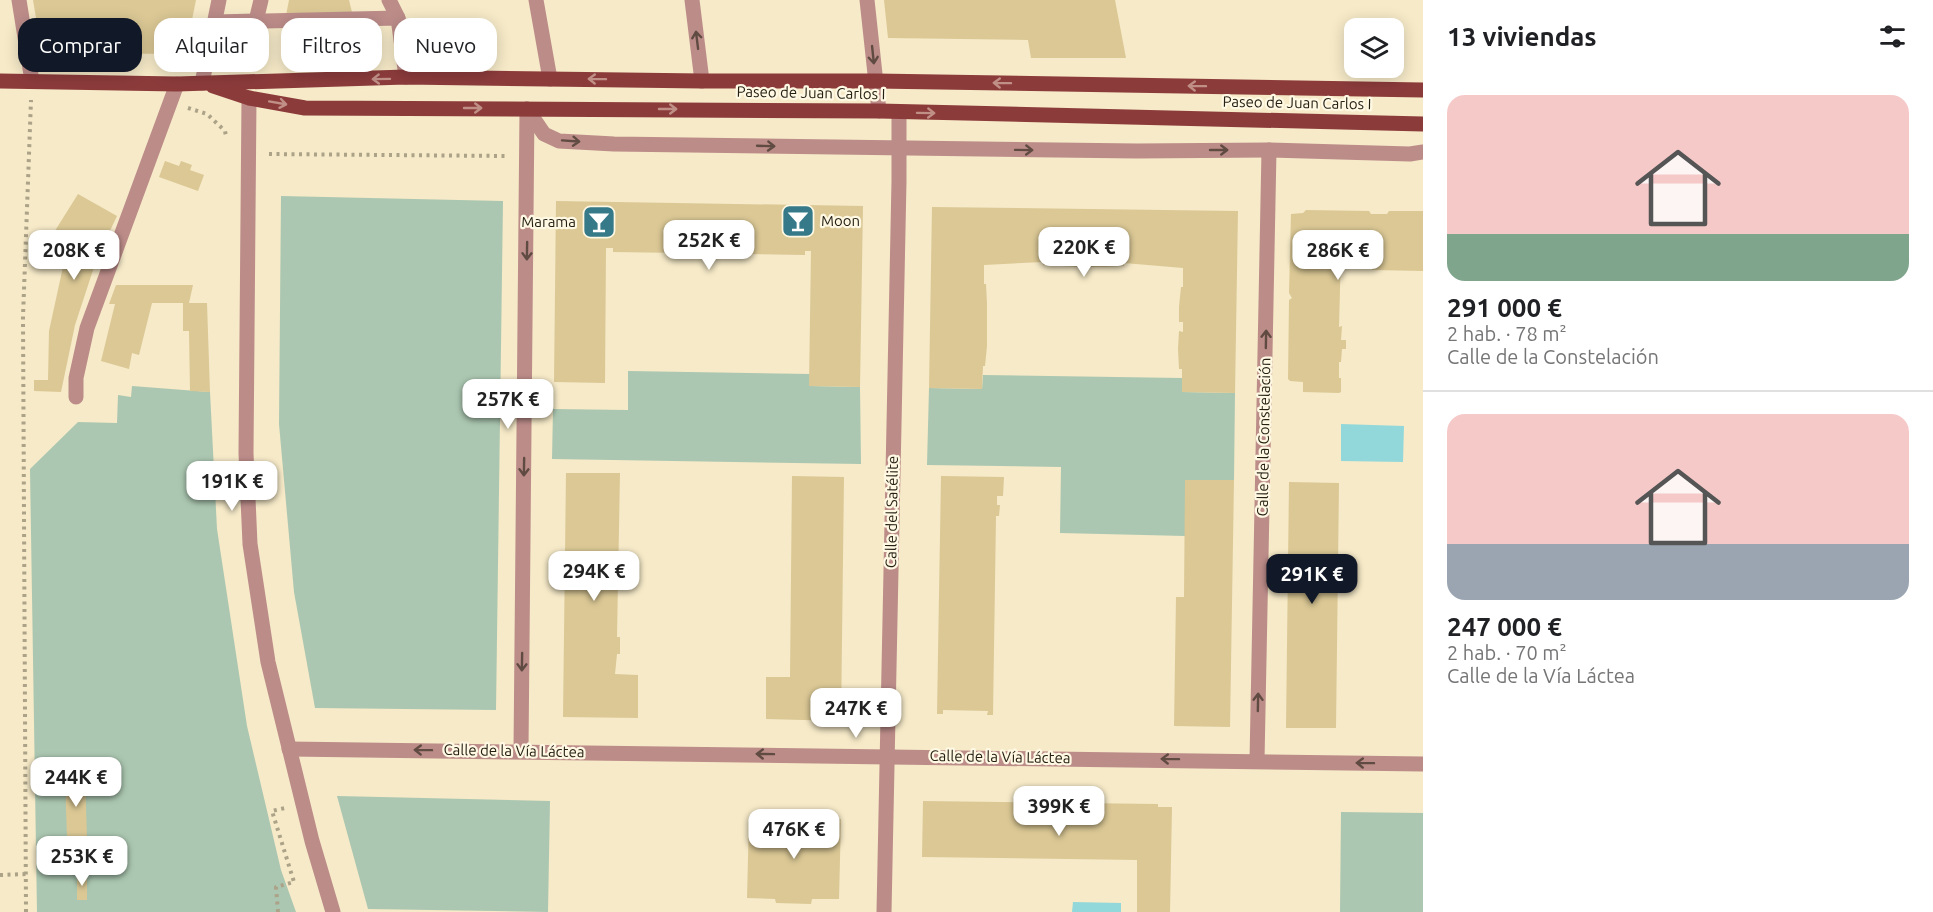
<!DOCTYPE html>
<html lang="es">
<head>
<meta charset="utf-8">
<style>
  :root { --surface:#fff; --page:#f2f2f2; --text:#202124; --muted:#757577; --line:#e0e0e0; --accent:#111827 }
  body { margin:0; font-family:Ubuntu,sans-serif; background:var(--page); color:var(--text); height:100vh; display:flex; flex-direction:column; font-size:22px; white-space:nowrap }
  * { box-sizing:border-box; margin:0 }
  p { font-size:20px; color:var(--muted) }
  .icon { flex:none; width:33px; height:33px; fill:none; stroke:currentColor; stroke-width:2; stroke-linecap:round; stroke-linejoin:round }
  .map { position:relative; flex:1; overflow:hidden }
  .sheet { display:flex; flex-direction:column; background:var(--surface); width:510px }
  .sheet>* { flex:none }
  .hud { position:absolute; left:18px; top:18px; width:570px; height:54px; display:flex; gap:12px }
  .controls { position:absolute; left:1344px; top:18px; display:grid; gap:12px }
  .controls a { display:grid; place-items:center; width:60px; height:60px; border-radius:12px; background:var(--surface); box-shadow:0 3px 15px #0003; font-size:30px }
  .price { position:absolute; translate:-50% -51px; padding:0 14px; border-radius:12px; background:#fff; color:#222; font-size:20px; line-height:39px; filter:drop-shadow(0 2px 3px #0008) }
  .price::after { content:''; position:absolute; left:50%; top:36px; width:18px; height:14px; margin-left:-9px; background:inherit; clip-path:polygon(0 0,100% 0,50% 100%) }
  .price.on { background:var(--accent); color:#fff }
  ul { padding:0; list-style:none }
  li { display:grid; align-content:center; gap:12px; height:318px; padding:0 24px }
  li+li { border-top:2px solid var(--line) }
  li span { display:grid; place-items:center; height:186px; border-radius:18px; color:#555 }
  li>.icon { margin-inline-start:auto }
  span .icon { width:108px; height:108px; fill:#fffc; stroke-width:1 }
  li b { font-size:26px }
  h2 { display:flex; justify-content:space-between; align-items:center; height:72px; padding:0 24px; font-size:26px }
  .pill { padding:0 21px; border-radius:18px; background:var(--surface); box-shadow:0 3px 15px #0003; font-size:21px; line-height:54px }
  .pill.on { background:var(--accent); color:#fff }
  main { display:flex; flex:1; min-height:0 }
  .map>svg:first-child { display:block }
  .green { fill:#abc7b1 }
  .water { fill:#92d8da }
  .building { fill:#dbc895 }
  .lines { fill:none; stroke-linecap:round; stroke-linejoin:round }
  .path { stroke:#aca288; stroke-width:4; stroke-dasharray:3 4.5; stroke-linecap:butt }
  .minor { stroke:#bc8c89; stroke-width:15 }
  .major { stroke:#8c3b3b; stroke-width:15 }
  .oneway { stroke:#604b42 }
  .oneway2 { stroke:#c09087 }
  .labels { text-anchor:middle; stroke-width:4.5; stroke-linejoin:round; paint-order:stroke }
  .street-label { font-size:15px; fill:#231f13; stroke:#fff8e3 }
  .poi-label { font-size:15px; fill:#231f13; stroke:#fff8e3; text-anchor:start }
</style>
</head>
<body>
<main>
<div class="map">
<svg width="1423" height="912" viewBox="0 0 1423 912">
  <rect width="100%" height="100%" fill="#f6eac8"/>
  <!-- green -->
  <g class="green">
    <polygon points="281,196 503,201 496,710 315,708 294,592 279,424"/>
    <polygon points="628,371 810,374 810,386 860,387 861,464 552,459 553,409 628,410"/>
    <polygon points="983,375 1182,378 1182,392 1235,393 1234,480 1185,481 1185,536 1060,533 1061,467 927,465 929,388 982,389"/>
    <polygon points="132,386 210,392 217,529 247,726 281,870 296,912 37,912 30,469 78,422 117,423 118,395 131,397"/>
    <polygon points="337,796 550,801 548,912 368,909"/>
    <polygon points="1341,812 1423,813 1423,912 1340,912"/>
  </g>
  <!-- water -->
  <g class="water">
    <polygon points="1341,424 1404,426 1403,462 1341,461"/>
    <polygon points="1073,902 1121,903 1121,912 1072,912"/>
  </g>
  <!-- building -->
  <g class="building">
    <polygon points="33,0 196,0 185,54 42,53"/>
    <polygon points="289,0 349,0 358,37 282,36"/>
    <polygon points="884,0 1115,0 1126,58 1031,58 1028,40 888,38"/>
    <polygon points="165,161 179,166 181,161 192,165 190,170 204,175 198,191 159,177"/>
    <polygon points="78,194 117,216 97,258 75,325 61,392 34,391 34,380 48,380 49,331 68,244 53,234"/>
    <polygon points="556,201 863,206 860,387 809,386 811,251 805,251 805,255 613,252 613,248 606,248 605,383 554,382"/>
    <polygon points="932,207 1238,211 1235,393 1182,392 1182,369 1179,369 1178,349 1179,331 1183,332 1183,322 1179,322 1179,307 1181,287 1183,287 1183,268 1124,263 1124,266 1105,267 1089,267 1089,263 1079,263 1079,267 1043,265 1043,262 984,265 984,284 986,284 987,304 987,346 985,366 983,366 982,389 929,388"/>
    <polygon points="1306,210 1369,211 1371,214 1387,214 1389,211 1423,211 1423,271 1372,270 1373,257 1345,257 1345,252 1341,252 1339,327 1342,326 1341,340 1346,340 1346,349 1342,349 1341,362 1339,362 1339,378 1341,378 1341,392 1339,393 1303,392 1303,382 1290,381 1288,379 1289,300 1292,298 1289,293 1291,214 1303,213"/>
    <polygon points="116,285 193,285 189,303 207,303 210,392 190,391 189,331 183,331 183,303 152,303 139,355 132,353 129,369 101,361 115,304 109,304"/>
    <polygon points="566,473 620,473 617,637 620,637 620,654 617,654 615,674 638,675 638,718 563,717"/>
    <polygon points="792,476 844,477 841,721 766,719 766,677 790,677"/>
    <polygon points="941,476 1004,477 1003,496 997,496 997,505 1000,505 999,516 996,516 993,715 987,715 988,711 943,710 943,714 937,714"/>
    <polygon points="1185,480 1234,480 1230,727 1174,726 1176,597 1184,597"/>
    <polygon points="1289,482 1339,483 1336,728 1286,728"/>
    <polygon points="85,777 87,838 67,838 65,778"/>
    <polygon points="923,801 1158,804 1158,807 1172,807 1170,912 1137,912 1137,860 922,857"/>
    <polygon points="749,818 841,819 839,899 812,899 811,904 776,903 775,899 747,898"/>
    <polygon points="77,874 87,875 87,900 77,900"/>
  </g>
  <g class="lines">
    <!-- path -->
    <g class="path">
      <polyline points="188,108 207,114 225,131 226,136"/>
      <polyline points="269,154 507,156"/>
      <polyline points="0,875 26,874"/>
      <polyline points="26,912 23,317 31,100"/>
      <polyline points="278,912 276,887 294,882 272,811 285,808"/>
    </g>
    <!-- minor -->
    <g class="minor">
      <polyline points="19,0 32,81"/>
      <polyline points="389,0 398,18"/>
      <polyline points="536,0 550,79"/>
      <polyline points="692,0 702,81"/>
      <polyline points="867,0 879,111"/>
      <polyline points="256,21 261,0"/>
      <polyline points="215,22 398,18 406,77"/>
      <polyline points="202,83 219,0"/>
      <polyline points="249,98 246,453 250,544 268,662 312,841 333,912"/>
      <polyline points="527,109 544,134 559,141 614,144 1137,151 1269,150 1410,154 1423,152"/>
      <polyline points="76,397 76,378 87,328 177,84"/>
      <polyline points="289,749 1423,764"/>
      <polyline points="521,751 527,109"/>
      <polyline points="1257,761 1269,150"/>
      <polyline points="884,912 899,181 899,112"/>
    </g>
    <!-- major -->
    <g class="major">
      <polyline points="0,81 177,84 406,77 702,81 876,81 1423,90"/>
      <polyline points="213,86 249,98 305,108 879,111 1423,124"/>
    </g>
  </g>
  <!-- one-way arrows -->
  <defs><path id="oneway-shaft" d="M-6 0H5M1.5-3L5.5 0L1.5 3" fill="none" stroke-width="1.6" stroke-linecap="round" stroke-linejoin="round" transform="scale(1.5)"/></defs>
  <g class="oneway">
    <use href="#oneway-shaft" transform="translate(697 40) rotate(-97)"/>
    <use href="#oneway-shaft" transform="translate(873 55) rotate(84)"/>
    <use href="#oneway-shaft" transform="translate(571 141) rotate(4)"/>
    <use href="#oneway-shaft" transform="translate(766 146) rotate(2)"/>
    <use href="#oneway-shaft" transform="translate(1024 150) rotate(1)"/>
    <use href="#oneway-shaft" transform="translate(1219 150)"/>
    <use href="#oneway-shaft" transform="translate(527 251) rotate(91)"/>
    <use href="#oneway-shaft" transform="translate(1266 339) rotate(-89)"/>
    <use href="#oneway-shaft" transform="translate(524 467) rotate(91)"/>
    <use href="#oneway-shaft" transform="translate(522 662) rotate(91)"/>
    <use href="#oneway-shaft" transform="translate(1258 702) rotate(-89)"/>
    <use href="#oneway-shaft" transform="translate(423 750) rotate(-179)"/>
    <use href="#oneway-shaft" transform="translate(765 754) rotate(-179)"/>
    <use href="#oneway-shaft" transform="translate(1170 759) rotate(-179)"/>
    <use href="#oneway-shaft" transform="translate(1365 763) rotate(-179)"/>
  </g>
  <g class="oneway2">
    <use href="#oneway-shaft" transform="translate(381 79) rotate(179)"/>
    <use href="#oneway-shaft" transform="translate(597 79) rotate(-179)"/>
    <use href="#oneway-shaft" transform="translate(1002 83) rotate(-179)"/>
    <use href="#oneway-shaft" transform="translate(1197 86) rotate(-179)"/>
    <use href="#oneway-shaft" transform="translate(278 103) rotate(10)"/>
    <use href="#oneway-shaft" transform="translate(473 108)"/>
    <use href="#oneway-shaft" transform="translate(668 109)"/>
    <use href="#oneway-shaft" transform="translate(926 113) rotate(1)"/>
  </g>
  <!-- icons -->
  <defs>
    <g id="bar-square" transform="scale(1.725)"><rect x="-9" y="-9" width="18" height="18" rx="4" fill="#367a89" stroke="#fff8e3"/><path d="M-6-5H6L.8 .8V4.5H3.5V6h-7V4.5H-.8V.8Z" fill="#fff"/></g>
  </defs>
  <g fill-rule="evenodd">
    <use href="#bar-square" x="798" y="221"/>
    <use href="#bar-square" x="599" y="222"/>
  </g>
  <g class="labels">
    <!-- street labels -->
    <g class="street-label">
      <text transform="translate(811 93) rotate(1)" y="5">Paseo de Juan Carlos I</text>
      <text transform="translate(1297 103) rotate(1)" y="5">Paseo de Juan Carlos I</text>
      <text transform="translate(1264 437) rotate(-89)" y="5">Calle de la Constelación</text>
      <text transform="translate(892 512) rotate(-89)" y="5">Calle del Satélite</text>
      <text transform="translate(514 751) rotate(1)" y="5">Calle de la Vía Láctea</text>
      <text transform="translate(1000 757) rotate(1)" y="5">Calle de la Vía Láctea</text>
    </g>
    <!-- poi labels -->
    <g class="poi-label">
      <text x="821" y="226">Moon</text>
      <text x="576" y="227" text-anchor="end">Marama</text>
    </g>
  </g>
</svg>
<div class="controls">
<a><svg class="icon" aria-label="layers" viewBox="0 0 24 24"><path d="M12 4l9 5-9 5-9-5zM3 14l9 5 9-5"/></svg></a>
</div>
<b class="price" style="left:709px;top:271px">252K €</b>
<b class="price" style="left:1084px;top:278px">220K €</b>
<b class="price" style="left:74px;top:281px">208K €</b>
<b class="price" style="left:1338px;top:281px">286K €</b>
<b class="price" style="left:508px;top:430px">257K €</b>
<b class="price" style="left:232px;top:512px">191K €</b>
<b class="price" style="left:594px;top:602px">294K €</b>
<b class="price on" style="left:1312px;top:605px">291K €</b>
<b class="price" style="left:856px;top:739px">247K €</b>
<b class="price" style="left:76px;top:808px">244K €</b>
<b class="price" style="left:1059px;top:837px">399K €</b>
<b class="price" style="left:794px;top:860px">476K €</b>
<b class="price" style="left:82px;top:887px">253K €</b>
<div class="hud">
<a class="pill on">Comprar</a>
<a class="pill">Alquilar</a>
<a class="pill">Filtros</a>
<a class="pill">Nuevo</a>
</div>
</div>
<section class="sheet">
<h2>13 viviendas<svg class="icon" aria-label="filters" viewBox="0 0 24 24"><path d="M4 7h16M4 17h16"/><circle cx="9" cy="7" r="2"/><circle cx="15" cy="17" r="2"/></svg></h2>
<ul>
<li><span style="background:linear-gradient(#f6c9c9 75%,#7fa58c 0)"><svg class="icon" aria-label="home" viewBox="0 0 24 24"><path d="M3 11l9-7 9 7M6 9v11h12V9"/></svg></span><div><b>291 000 €</b><p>2 hab. · 78 m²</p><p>Calle de la Constelación</p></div></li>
<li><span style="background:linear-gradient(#f6c9c9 70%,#9aa5b1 0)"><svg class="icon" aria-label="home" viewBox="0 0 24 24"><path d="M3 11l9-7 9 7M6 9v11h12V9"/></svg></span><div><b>247 000 €</b><p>2 hab. · 70 m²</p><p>Calle de la Vía Láctea</p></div></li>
</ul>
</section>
</main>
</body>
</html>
